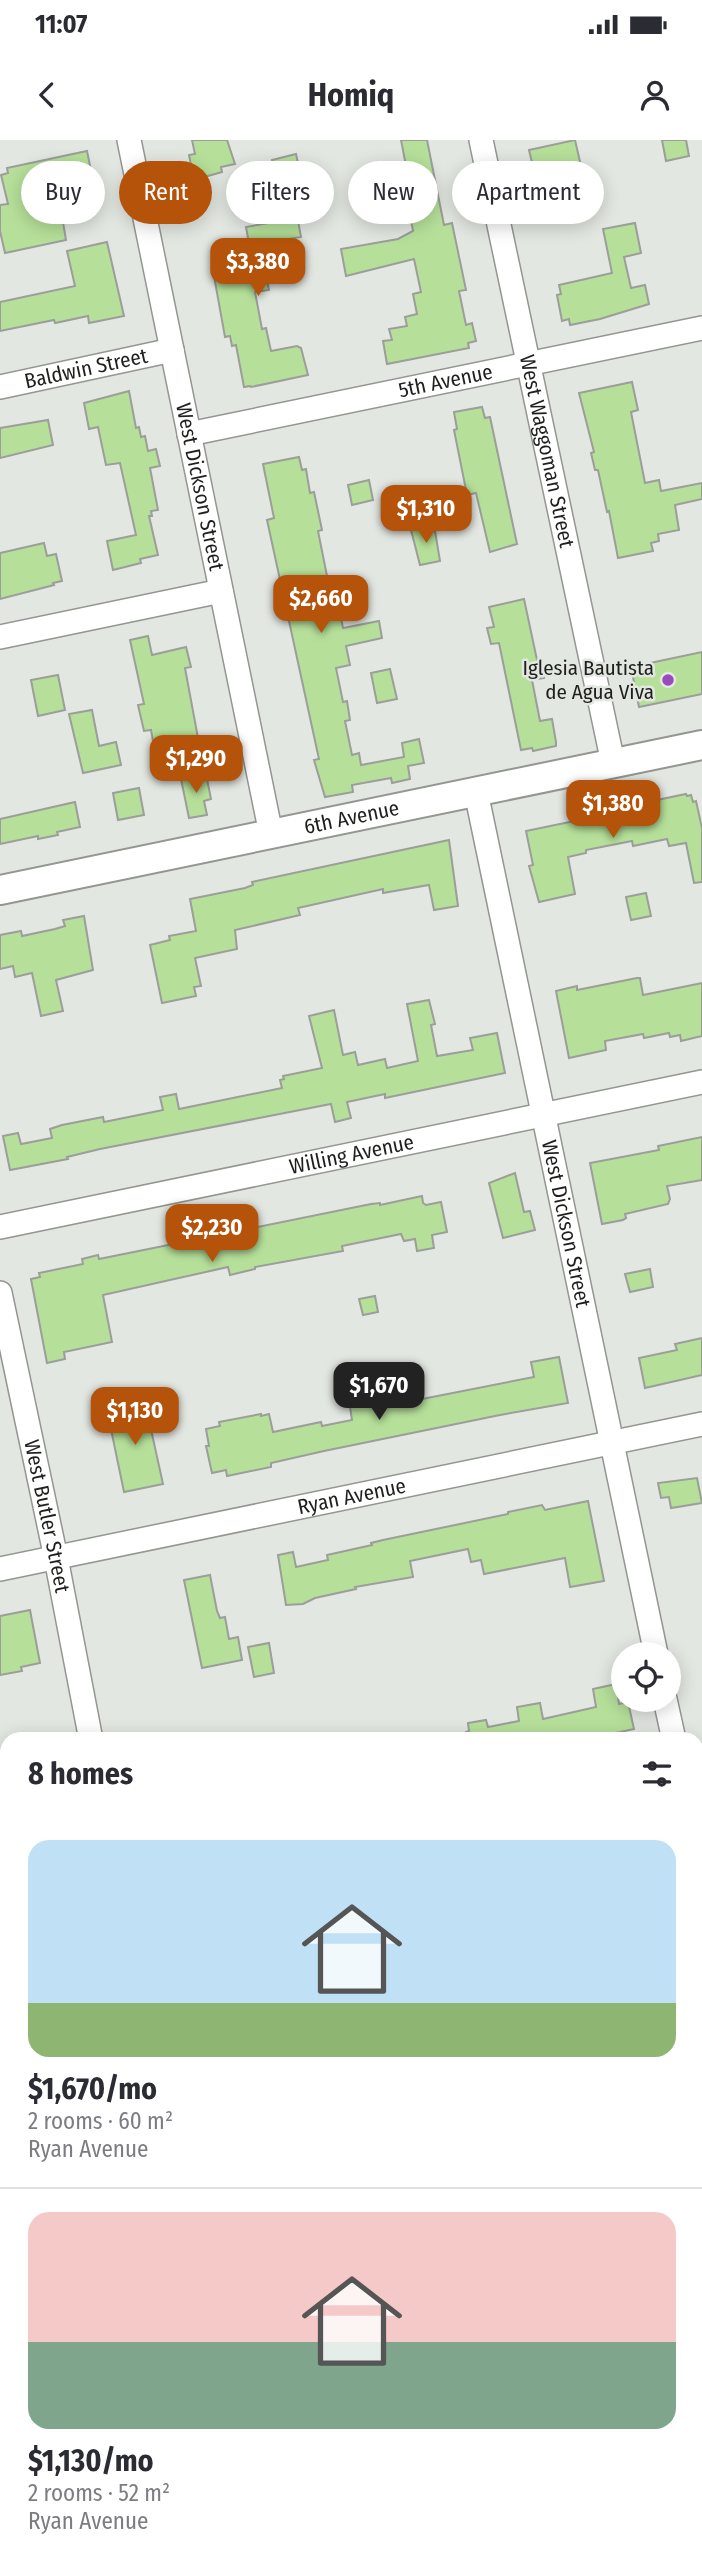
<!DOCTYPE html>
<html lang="en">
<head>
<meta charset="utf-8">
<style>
  :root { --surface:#fff; --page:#f2f2f3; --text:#2b2b33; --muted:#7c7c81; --line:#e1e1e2; --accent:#b45309 }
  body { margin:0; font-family:"Fira Sans Condensed",sans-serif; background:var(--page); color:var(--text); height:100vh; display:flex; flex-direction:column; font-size:26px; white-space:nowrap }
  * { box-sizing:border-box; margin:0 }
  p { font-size:23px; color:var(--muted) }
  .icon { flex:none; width:38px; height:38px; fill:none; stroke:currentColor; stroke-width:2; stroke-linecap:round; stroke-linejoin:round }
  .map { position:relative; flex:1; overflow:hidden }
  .drawer { position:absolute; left:0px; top:1592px; width:704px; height:842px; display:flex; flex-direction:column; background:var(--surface); border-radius:21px 21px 0 0; box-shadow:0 4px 18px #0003 }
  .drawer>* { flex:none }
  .top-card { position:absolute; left:21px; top:21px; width:662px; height:63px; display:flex; gap:14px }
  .buttons { position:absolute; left:611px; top:1502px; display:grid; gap:14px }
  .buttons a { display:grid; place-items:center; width:70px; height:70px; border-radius:50%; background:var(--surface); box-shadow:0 4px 18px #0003; font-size:35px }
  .price { position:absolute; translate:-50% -60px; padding:0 16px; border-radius:14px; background:var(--accent); color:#fff; font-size:23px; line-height:46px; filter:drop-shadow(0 2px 4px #0008) }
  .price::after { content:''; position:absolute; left:50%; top:42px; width:21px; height:16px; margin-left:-10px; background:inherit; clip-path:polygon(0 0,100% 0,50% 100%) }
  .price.current { background:#222; color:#fff }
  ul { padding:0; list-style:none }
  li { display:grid; align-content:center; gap:14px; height:371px; padding:0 28px }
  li+li { border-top:2px solid var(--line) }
  li span { display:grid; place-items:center; height:217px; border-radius:21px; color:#555 }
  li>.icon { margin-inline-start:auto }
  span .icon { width:126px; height:126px; fill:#fffc; stroke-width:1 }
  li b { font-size:30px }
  h2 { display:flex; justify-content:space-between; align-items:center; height:84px; padding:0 28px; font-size:30px }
  .pill { padding:0 24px; border-radius:32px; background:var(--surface); box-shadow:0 4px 18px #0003; font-size:24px; line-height:63px }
  .pill.current { background:var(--accent); color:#fff }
  .status { display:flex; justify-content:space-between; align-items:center; height:49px; padding:0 35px; background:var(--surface); direction:ltr }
  .status svg { height:19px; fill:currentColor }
  header { display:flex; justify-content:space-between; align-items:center; height:91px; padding:0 28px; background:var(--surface); font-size:32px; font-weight:700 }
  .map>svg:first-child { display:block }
  .green { fill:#c4e3af }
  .building { fill:#b6e09a; stroke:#9b9e99; stroke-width:2 }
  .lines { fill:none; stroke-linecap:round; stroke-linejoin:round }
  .minor-casing { stroke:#939691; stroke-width:26 }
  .tertiary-casing { stroke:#939691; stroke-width:32 }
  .minor { stroke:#fff; stroke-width:23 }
  .tertiary { stroke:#fff; stroke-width:28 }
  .rail-casing { stroke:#6c6e6a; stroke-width:8 }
  .rail { stroke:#e3e7e1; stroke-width:5; stroke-dasharray:16; stroke-linecap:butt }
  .poi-dot { fill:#974bbc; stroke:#e3e7e1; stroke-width:2.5 }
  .labels { text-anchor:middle; stroke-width:5; stroke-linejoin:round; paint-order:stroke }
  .street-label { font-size:21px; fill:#1f201e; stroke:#e3e7e1 }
  .poi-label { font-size:21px; fill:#1f201e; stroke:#e3e7e1; text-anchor:end }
</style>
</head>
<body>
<div class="status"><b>11:07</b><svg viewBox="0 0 49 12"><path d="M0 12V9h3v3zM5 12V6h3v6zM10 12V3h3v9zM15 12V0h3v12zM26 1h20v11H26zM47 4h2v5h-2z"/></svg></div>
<header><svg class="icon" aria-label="back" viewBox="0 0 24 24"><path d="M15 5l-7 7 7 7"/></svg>Homiq<svg class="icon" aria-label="person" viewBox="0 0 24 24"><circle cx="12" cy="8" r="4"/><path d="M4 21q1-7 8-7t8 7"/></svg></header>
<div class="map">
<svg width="702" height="2433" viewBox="0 0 702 2433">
  <rect width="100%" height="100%" fill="#e3e7e1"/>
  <!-- green -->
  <polygon class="green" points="697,2175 702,2176 702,2433 639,2433 638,2427 696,2427"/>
  <!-- building -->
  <g class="building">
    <polygon points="192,0 227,0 235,24 221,27 222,32 194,40 189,15 195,14"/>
    <polygon points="401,0 427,0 444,85 452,83 466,150 459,151 466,185 472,183 476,201 468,203 469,208 387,224 383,201 392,200 389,189 407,186 405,177 417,174 413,154 421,152 414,119 346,136 341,109 398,99 413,91 404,42 409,41"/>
    <polygon points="575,0 581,26 576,27 583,59 557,64 552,41 541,43 539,33 536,34 533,27 529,10"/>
    <polygon points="662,0 686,0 689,16 666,21"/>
    <polygon points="87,11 95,50 59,58 66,100 5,113 0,91 0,65 8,64 1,35 8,33 7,28"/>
    <polygon points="296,14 302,41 294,43 295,46 278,49 272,20"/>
    <polygon points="294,58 301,97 282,100 288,132 266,136 269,150 255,152 262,189 266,188 271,211 297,206 301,208 308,235 251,247 250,246 244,247 236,205 232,206 230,196 225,197 212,125 213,122 251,115 246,87 269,83 265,64"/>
    <polygon points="635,83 641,113 624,117 631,148 645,145 649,164 600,179 570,185 569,179 562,181 557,155 561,154 559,145 612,133 603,89"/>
    <polygon points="107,102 124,176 89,183 88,176 55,183 54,180 0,191 0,162 75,146 67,111"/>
    <polygon points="632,242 638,270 631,272 645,343 659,340 661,351 702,343 702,359 675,365 679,390 658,394 659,401 651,403 653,411 618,418 609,371 607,372 598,330 595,330 591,313 594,312 579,253"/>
    <polygon points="129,251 136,288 139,287 141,297 145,296 148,311 156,309 160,326 150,328 158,370 151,371 152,376 149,376 158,415 140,419 141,423 113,430 107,401 136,395 120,323 106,325 98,287 89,289 84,263"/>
    <polygon points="482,267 485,278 490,277 517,404 490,412 476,353 467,355 454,290 457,289 454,272"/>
    <polygon points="48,280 53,305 0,318 0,288"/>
    <polygon points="299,317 302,330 306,329 310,353 314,352 322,390 318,391 327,436 313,439 321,477 340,473 343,488 379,481 382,498 346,506 350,525 336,528 343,562 347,561 350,580 345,581 352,615 359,613 361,625 404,617 402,603 419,599 424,623 408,626 410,639 392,643 391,638 352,645 353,652 325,657 314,620 319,619 267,380 274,378 263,324"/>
    <polygon points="369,340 373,360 352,365 348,345"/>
    <polygon points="434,385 440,421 420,425 411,390"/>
    <polygon points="44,403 47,416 56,414 62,441 53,443 54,445 0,459 0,413"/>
    <polygon points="524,459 537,520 540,519 544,538 532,540 540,581 552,579 556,602 556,606 533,611 532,608 521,610 499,503 491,504 487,488 494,487 489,467"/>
    <polygon points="148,496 152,515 186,507 191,527 185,528 198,598 154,607 151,590 144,591 138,565 144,564 130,500"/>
    <polygon points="702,512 702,554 639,567 631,527"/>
    <polygon points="390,529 397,559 377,563 371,533"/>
    <polygon points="58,535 65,570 38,576 31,540"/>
    <polygon points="92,570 99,606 116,602 121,625 83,633 69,574"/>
    <polygon points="206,634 211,659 204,661 207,675 189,678 181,639"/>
    <polygon points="139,648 144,675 118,680 113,653"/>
    <polygon points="686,654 687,656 691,655 693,662 696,661 702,688 702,742 694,743 686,703 669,706 667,699 633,706 632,701 586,710 586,713 568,717 575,754 539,762 529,726 533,725 526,691 589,678 589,682 626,674 625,670 634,669 633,665"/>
    <polygon points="75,662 80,687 57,692 58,695 38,699 38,696 0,704 0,679"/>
    <polygon points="449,700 458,766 434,770 429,745 383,753 383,749 298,768 300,775 235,790 237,809 195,818 201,846 194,847 196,856 162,863 150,805 170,800 169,796 196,791 190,759 245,748 253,745 252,742"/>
    <polygon points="646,753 651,776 631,780 626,757"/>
    <polygon points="84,776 93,830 56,840 63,871 41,876 32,833 15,837 13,826 0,829 0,795 21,791 22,796 55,789 65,786 63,780"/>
    <polygon points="637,838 640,838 643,855 702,843 702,896 681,901 680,895 670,897 669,893 644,898 643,894 605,901 606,910 569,918 556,851 577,846 577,850"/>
    <polygon points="429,860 435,884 431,885 437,916 473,910 470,898 497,893 505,933 385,958 385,954 347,962 351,978 335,982 331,964 100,1009 67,1017 68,1019 10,1030 3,996 18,993 21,1004 52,998 50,989 62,985 103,977 104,982 163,970 160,957 176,954 179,969 282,948 280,940 284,939 283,936 322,928 309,876 334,870 343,915 355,912 358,925 385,919 387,928 418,921 407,864"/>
    <polygon points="702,997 702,1040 667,1046 670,1059 668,1064 625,1074 626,1078 623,1080 602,1084 590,1023 659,1010 658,1006"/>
    <polygon points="515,1033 524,1072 530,1071 535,1090 503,1098 489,1043"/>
    <polygon points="422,1056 423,1063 426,1065 441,1062 447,1092 432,1095 434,1108 417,1111 415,1099 404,1101 401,1094 342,1106 343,1111 255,1127 255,1129 230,1135 228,1127 103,1155 112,1202 64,1212 65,1219 47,1223 31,1139 40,1137 39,1133 83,1124 82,1119 98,1115 99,1119 371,1064 380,1063 380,1065"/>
    <polygon points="650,1129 653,1147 630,1152 625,1134"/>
    <polygon points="375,1156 378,1172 363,1175 359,1159"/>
    <polygon points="702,1198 702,1235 645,1248 639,1218 677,1210 675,1204"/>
    <polygon points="559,1217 568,1263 500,1275 324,1311 271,1323 271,1327 227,1336 226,1330 212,1333 206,1306 209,1306 206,1289 220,1286 219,1282 261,1274 261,1276 269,1274 273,1292 321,1282 322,1286 352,1280 350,1267 374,1262 376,1268 534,1237 531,1222"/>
    <polygon points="145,1262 163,1344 124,1352 107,1270"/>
    <polygon points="697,1338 702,1363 671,1368 669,1357 661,1358 658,1343"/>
    <polygon points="588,1361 604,1441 570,1447 565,1418 484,1434 481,1420 471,1422 468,1409 410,1421 413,1437 355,1447 356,1449 315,1458 303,1464 286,1465 278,1415 293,1412 296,1427 328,1420 327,1415 372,1405 371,1403 383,1400 508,1374 508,1372 542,1365 545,1370"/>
    <polygon points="210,1435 217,1471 220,1478 225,1477 229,1499 238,1497 242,1520 202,1528 184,1440"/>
    <polygon points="30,1470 40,1523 21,1527 22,1531 0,1535 0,1476"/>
    <polygon points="269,1503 274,1533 254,1537 248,1507"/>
    <polygon points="616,1544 619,1564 628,1562 634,1589 584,1600 466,1600 466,1592 469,1591 468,1583 486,1580 488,1587 519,1581 517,1567 540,1563 543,1579 596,1567 593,1549"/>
  </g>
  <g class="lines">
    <!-- minor casing -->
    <g class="minor-casing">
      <g id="minor">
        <path id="s1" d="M129,0L271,694"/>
        <path id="s2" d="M481,0L613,623"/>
        <path id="s3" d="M0,247L172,210"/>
        <path id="s4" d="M189,294L702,188"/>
        <polyline points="0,497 221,451"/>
        <path id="s5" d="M476,652L656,1514"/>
        <path id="s6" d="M0,1087L702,942"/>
        <path id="s7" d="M0,1153L56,1418L91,1600"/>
        <path id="s8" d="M0,1429L702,1284"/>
        <polyline points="665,1559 674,1600"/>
        <polyline points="696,1624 702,1623"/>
        <polyline points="696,1710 702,1736"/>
        <polyline points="0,1771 7,1769"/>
        <polyline points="696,1973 702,1971"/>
        <polyline points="0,2122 7,2120"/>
        <polyline points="253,2427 254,2433"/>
        <polyline points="604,2427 606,2433"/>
        <polyline points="38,2433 66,2427"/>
      </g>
    </g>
    <!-- tertiary casing -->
    <g class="tertiary-casing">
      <g id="tertiary">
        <path id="s9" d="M0,750L702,605"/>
      </g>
    </g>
    <!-- minor -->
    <use href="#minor" class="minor"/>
    <!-- tertiary -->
    <use href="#tertiary" class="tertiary"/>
    <!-- rail casing -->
    <g class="rail-casing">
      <g id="rail">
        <polyline points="0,1964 7,1966"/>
        <polyline points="696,2103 702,2104"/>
      </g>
    </g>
    <!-- rail -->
    <use href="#rail" class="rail"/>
  </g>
  <!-- markers -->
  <circle class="poi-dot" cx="668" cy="540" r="7"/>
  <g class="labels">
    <!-- street labels -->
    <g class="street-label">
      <text dy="7" stroke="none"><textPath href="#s3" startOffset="88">Baldwin Street</textPath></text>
      <text dy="7" stroke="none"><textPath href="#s4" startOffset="262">5th Avenue</textPath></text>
      <text dy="7" stroke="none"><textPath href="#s2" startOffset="318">West Waggoman Street</textPath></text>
      <text dy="7" stroke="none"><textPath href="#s1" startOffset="354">West Dickson Street</textPath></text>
      <text dy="7" stroke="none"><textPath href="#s9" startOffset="359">6th Avenue</textPath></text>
      <text dy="7" stroke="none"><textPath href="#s6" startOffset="359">Willing Avenue</textPath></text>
      <text dy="7" stroke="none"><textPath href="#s5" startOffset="441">West Dickson Street</textPath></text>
      <text dy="7" stroke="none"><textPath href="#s8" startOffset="359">Ryan Avenue</textPath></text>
      <text dy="7" stroke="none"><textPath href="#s7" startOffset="228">West Butler Street</textPath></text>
    </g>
    <!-- poi labels -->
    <g class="poi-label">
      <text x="654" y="535">Iglesia Bautista<tspan x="654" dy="24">de Agua Viva</tspan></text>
    </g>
  </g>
</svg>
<div class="buttons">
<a><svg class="icon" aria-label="locate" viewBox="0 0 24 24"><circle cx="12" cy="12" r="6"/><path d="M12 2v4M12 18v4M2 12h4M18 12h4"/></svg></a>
</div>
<b class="price" style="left:258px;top:158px">$3,380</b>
<b class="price" style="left:426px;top:405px">$1,310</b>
<b class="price" style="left:321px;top:495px">$2,660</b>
<b class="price" style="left:196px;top:655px">$1,290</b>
<b class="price" style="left:613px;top:700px">$1,380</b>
<b class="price" style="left:212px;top:1124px">$2,230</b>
<b class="price current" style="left:379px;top:1282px">$1,670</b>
<b class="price" style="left:135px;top:1307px">$1,130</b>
<div class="top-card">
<a class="pill">Buy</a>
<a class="pill current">Rent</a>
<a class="pill">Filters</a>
<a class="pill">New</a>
<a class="pill">Apartment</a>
</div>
<section class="drawer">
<h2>8 homes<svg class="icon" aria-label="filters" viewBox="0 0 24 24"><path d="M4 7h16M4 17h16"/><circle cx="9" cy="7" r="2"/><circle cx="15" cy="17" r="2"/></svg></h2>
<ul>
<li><span style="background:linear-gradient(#bfe0f5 75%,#8fb573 0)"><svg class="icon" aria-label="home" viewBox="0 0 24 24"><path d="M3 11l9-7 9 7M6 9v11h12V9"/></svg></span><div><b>$1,670/mo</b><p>2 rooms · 60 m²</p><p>Ryan Avenue</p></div></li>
<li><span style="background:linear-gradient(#f6c9c9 60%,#7fa58c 0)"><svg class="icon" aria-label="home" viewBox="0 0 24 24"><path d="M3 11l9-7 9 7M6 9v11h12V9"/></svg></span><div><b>$1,130/mo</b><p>2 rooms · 52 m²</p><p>Ryan Avenue</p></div></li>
</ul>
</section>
</div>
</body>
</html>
